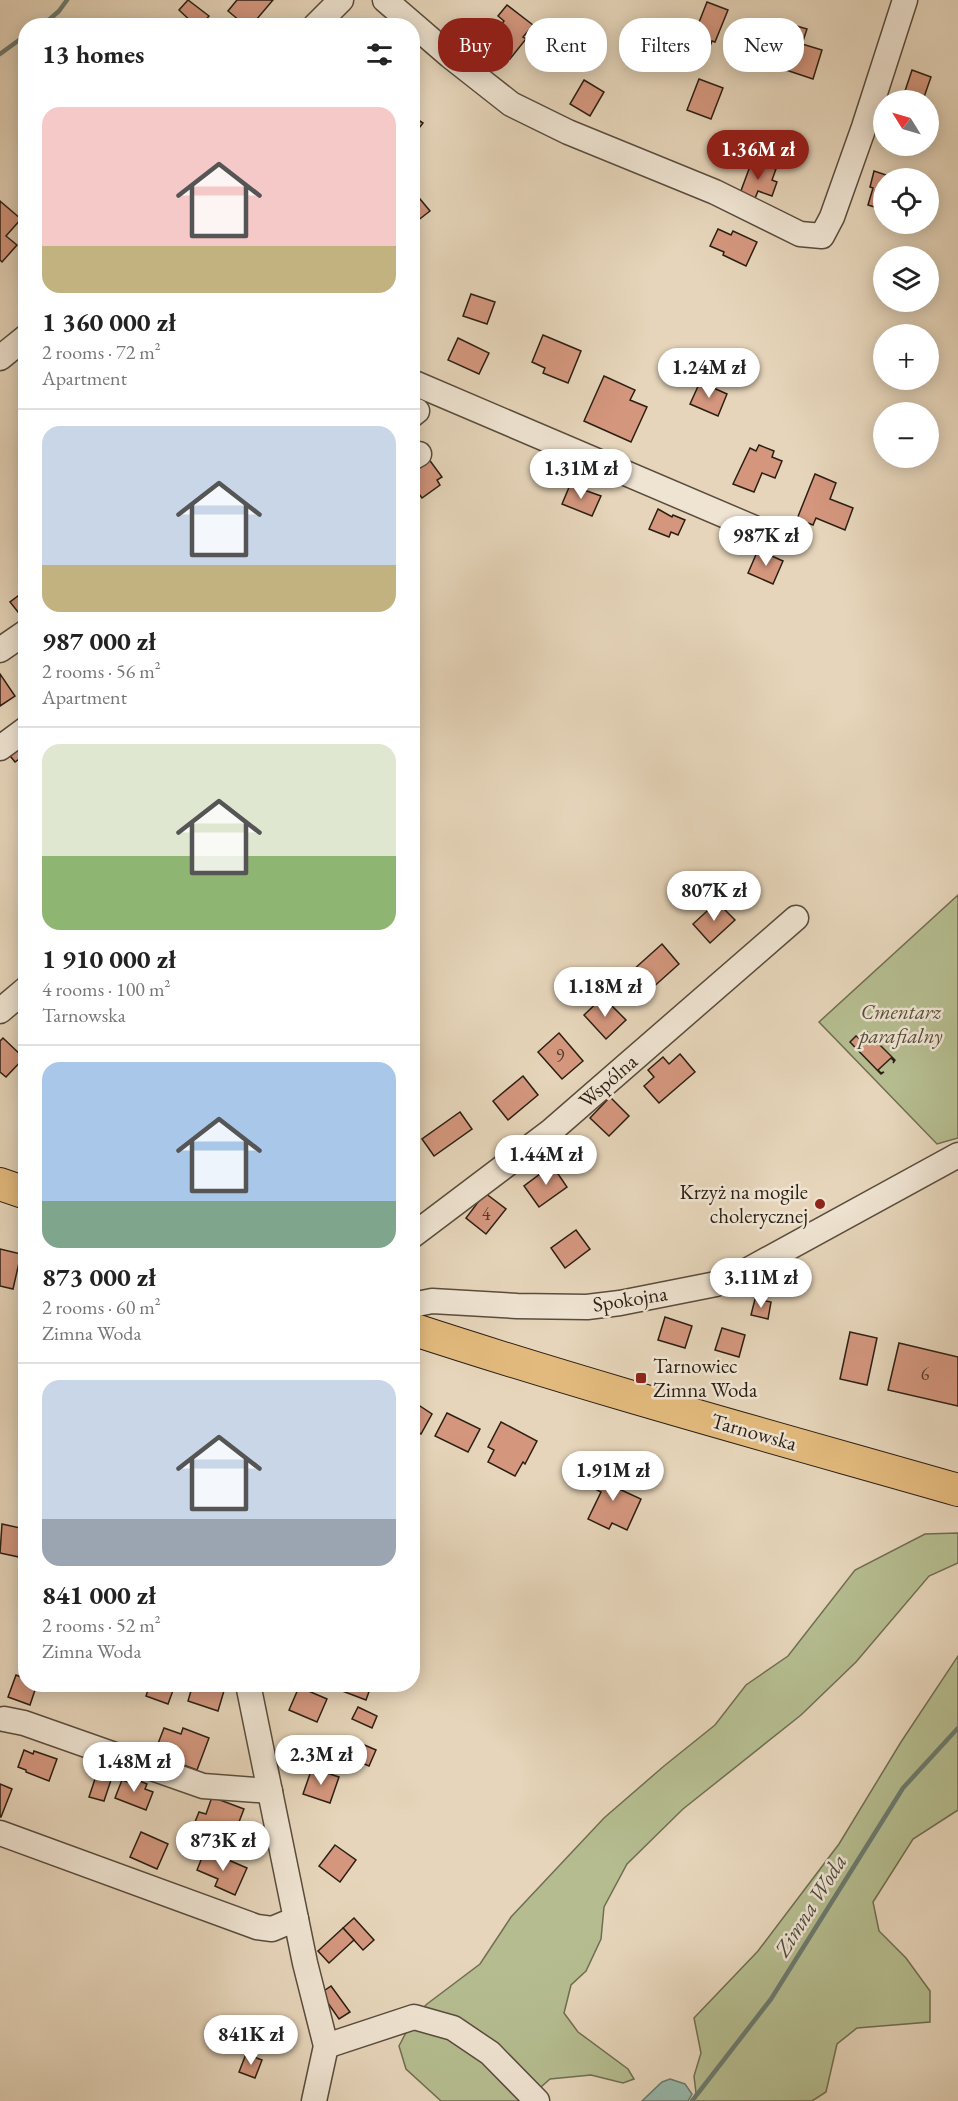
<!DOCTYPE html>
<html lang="en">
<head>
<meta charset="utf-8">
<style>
  :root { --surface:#fff; --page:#f2f2f2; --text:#222; --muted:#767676; --line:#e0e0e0; --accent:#8f2418 }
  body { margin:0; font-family:"EB Garamond",serif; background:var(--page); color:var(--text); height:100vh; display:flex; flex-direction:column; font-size:22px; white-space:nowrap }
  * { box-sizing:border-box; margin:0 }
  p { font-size:20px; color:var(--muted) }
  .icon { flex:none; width:33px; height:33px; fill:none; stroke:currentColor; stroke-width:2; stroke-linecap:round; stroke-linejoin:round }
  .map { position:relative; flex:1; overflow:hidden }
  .drawer { position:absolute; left:18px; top:18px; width:402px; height:1674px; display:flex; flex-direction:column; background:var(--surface); border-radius:24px; box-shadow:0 3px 15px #0003 }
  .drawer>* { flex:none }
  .guide { position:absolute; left:438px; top:18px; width:429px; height:54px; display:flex; gap:12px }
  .needle { width:39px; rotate:307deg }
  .controls { position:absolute; left:873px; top:90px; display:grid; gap:12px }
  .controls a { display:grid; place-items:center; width:66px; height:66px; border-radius:50%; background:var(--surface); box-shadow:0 3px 15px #0003; font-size:30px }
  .price { position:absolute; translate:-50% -51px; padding:0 14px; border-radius:21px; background:#fff; color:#222; font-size:20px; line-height:39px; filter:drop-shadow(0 2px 3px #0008) }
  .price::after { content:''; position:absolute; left:50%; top:36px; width:18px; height:14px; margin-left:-9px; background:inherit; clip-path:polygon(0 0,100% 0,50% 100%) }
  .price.active { background:var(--accent); color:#fff }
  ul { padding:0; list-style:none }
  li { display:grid; align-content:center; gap:12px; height:318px; padding:0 24px }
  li+li { border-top:2px solid var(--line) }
  li span { display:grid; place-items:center; height:186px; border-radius:18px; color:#555 }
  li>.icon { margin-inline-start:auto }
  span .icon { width:108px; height:108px; fill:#fffc; stroke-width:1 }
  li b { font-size:26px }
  h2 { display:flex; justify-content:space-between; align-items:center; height:72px; padding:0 24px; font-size:26px }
  .chip { padding:0 21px; border-radius:24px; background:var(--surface); box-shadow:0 3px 15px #0003; font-size:21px; line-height:54px }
  .chip.active { background:var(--accent); color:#fff }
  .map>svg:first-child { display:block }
  .green { fill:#b5bd90; stroke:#706e52; stroke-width:1.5 }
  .water { fill:#97b9ac; stroke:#6c7b6f; stroke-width:1.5 }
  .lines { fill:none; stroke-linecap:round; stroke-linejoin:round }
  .stream { stroke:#6c7b6f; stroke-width:4.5 }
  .building { fill:#d4977e; stroke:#2b1f13; stroke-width:1.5 }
  .minor-casing { stroke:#5a4c3d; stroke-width:27 }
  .major-casing { stroke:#2b1f13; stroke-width:34 }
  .minor { stroke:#efe4d2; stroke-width:24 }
  .major { stroke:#e3ba7d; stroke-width:32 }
  .poi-dot { fill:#8f2418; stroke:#efe4d2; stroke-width:2 }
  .labels { text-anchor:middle; stroke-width:5; stroke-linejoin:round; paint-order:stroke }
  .number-label { font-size:18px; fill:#553d2e }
  .park-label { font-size:21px; font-style:italic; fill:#544e38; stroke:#efe4d2 }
  .street-label { font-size:21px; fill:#2b1f13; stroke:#efe4d2 }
  .poi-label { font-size:21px; fill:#2b1f13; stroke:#efe4d2; text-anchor:end }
  .water-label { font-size:22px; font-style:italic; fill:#4b4d41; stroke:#efe4d2 }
</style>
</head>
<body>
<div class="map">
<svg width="958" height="2101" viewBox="0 0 958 2101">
  <rect width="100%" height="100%" fill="#e6d5ba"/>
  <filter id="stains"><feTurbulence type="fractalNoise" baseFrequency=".00333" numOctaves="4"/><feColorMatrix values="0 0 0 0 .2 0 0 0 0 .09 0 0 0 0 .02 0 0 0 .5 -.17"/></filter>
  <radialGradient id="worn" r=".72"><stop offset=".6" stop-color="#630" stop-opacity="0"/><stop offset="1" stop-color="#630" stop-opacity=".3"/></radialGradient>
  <!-- green -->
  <g class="green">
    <polygon points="958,895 958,1138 937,1144 819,1022"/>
    <polygon points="958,1533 958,1563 929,1576 856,1662 801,1715 683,1809 627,1864 604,1907 601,1939 586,1971 571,1985 564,2013 578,2032 628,2069 634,2079 623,2083 591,2075 550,2079 532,2095 532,2101 441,2101 406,2069 399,2046 414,2017 427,2004 480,1964 511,1917 604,1818 664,1766 715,1725 746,1685 788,1656 855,1570 925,1534"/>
    <polygon points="958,1656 958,1810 913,1839 873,1902 879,1931 906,1958 930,1991 930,2022 857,2028 837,2044 826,2092 812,2101 692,2101 696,2093 694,2076 701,2053 694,2018 758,1951 839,1844 901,1742"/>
  </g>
  <!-- water -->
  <polygon class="water" points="670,2079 685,2084 692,2094 688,2101 642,2101 662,2082"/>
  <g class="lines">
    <!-- stream -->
    <g class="stream">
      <polyline points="42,26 59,11 67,0"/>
      <polyline points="0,54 26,35"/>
      <polyline points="692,2101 771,1999 903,1788 958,1728"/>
    </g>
  </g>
  <!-- building -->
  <g class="building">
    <polygon points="188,0 209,16 200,26 196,26 179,10"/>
    <polygon points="237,0 273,0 251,26 246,26 228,11"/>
    <polygon points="707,2 728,10 715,42 712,41 707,54 694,49 699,37 694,35"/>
    <polygon points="507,5 533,25 523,37 526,39 510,59 504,54 502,56 487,44 490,45 494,39 492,37 495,33 490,29 494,26 499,27 504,21 498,16"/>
    <polygon points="790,24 807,29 802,44 822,50 813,79 783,69 789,50 783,48"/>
    <polygon points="912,70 931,77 923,100 902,100"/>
    <polygon points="699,79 723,88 711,119 687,110"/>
    <polygon points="584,80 604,92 590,116 570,104"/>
    <polygon points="412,116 423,123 412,137"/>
    <polygon points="752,161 776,169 772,180 777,182 772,196 758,191 754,201 739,196"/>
    <polygon points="874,171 892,177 892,178 884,178 884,210 868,205 873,188 870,187"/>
    <polygon points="415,193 430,211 412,225 412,195"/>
    <polygon points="0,201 21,219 6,236 17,245 2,262 0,260"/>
    <polygon points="718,229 731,235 733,231 757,242 746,266 723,255 724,252 710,246"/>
    <polygon points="471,294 495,302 487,324 463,316"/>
    <polygon points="543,335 581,351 568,383 543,373 545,368 532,362"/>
    <polygon points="458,338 489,353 479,374 448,360"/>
    <polygon points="604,376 635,390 630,400 647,407 631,442 584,421"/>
    <polygon points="700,382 727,394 718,416 690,404"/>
    <polygon points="759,445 774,451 772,457 782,461 775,478 762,473 754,492 733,484 750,448 756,451"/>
    <polygon points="428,458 442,477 437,480 440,485 422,498 419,494 412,499 412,470"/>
    <polygon points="815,474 836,483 830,499 853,508 845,530 816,518 813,525 797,519"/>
    <polygon points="570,485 601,496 592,516 562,504"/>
    <polygon points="658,509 672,517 673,515 685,520 678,535 671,532 669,537 649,529"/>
    <polygon points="758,550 783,561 773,584 748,573"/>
    <polygon points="26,590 26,615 22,617 10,602"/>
    <polygon points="0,674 15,696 0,706"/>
    <polygon points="26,737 26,754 15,762 7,752"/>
    <polygon points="717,902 735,920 710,943 693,924"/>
    <polygon points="662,944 679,964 650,990 633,970"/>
    <polygon points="603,997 626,1020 606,1039 584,1015"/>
    <polygon points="867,1032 895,1060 893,1063 894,1061 891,1058 878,1070 881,1073 884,1072 881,1074 850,1042 856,1036 860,1039"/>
    <polygon points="559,1033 583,1061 562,1079 538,1052"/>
    <polygon points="3,1038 24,1058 6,1077 0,1072 0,1041"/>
    <polygon points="680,1054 695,1072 659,1103 644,1086 654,1077 648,1070 663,1057 669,1064"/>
    <polygon points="523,1076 538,1095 508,1120 493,1101"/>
    <polygon points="610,1097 629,1116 609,1136 590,1118"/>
    <polygon points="460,1112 472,1129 434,1156 422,1139"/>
    <polygon points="552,1165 567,1187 539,1207 524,1186"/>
    <polygon points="485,1193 506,1209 486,1234 466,1218"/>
    <polygon points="576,1230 590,1249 565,1268 551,1248"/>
    <polygon points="0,1249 21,1254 13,1289 0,1286"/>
    <polygon points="755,1299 771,1302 768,1319 751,1315"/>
    <polygon points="665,1317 692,1326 685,1348 658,1340"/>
    <polygon points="722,1328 745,1335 739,1357 715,1350"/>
    <polygon points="850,1332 877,1338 867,1385 840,1379"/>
    <polygon points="899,1343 958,1357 958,1406 888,1390"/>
    <polygon points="420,1406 432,1414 421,1434 412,1429 412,1418"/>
    <polygon points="447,1413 480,1429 468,1452 435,1436"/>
    <polygon points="501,1422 537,1441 525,1464 523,1462 515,1476 488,1462 494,1450 488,1447"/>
    <polygon points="605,1466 623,1474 617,1488 641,1499 627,1530 612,1523 609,1529 588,1519 601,1492 595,1489"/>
    <polygon points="2,1524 25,1529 19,1557 0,1553"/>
    <polygon points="16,1675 26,1679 26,1684 37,1684 30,1705 8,1697"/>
    <polygon points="150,1684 175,1685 168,1704 146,1696"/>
    <polygon points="193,1684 226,1684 218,1711 188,1701"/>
    <polygon points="339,1684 368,1684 371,1686 366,1700 337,1689"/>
    <polygon points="299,1687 327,1699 317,1722 289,1710"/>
    <polygon points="358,1707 377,1716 372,1728 352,1719"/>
    <polygon points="164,1728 181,1734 183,1728 209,1738 197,1770 154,1754"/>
    <polygon points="355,1741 376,1750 369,1766 348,1757"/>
    <polygon points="24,1750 33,1754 34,1751 57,1759 49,1781 26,1772 26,1770 18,1767"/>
    <polygon points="312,1768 339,1777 330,1803 303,1794"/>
    <polygon points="96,1776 111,1780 104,1801 89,1797"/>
    <polygon points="130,1777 147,1784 145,1789 153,1792 146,1810 115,1798 122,1780 128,1782"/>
    <polygon points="0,1784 12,1789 1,1817 0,1817"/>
    <polygon points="212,1797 244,1809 232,1840 193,1827 199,1812 206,1814"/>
    <polygon points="141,1832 168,1844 157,1869 130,1857"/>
    <polygon points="335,1845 356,1860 340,1882 319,1866"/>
    <polygon points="205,1850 247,1868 235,1895 215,1886 218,1879 197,1870"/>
    <polygon points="354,1918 374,1940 363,1950 343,1928"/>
    <polygon points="343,1928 354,1940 329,1963 318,1951"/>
    <polygon points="331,1986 350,2012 339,2019 321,1993"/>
    <polygon points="246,2054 262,2060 255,2078 239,2072"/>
  </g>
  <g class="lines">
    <!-- minor casing -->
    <g class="minor-casing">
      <g id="minor">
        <polyline points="385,0 450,56 511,104 568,132 715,192 800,234 822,236 832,217 864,127 905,0"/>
        <polyline points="315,26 341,0"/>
        <polyline points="0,358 26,337"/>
        <polyline points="412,382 766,533"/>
        <polyline points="412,415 417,411"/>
        <polyline points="412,458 419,454"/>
        <polyline points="0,650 26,632"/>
        <polyline points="0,748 26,729"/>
        <polyline points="0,1011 26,989"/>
        <polyline points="412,1236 551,1131 796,918"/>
        <polyline points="412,1305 432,1301 517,1306 587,1307 620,1303 716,1284 748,1270 958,1155"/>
        <polyline points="248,1684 305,1963 326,2046 314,2101"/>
        <polyline points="4,1719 24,1723 203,1786 270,1791"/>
        <polyline points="0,1833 257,1927 272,1929 296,1919"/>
        <polyline points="326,2046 414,2017 453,2028 490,2053 537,2101"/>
      </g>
    </g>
    <!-- major casing -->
    <g class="major-casing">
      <g id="major">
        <polyline points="0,1184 26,1193"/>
        <path d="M412,1329C592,1388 776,1438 958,1490"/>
      </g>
    </g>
    <!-- minor -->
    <use href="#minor" class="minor"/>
    <!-- major -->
    <use href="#major" class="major"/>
  </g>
  <!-- markers -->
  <g class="poi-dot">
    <circle cx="820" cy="1204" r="6"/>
    <rect x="635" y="1372" width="12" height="12" rx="3"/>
  </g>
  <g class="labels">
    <!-- number labels -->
    <g class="number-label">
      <text x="560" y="1062">9</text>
      <text x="486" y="1220">4</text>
      <text x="925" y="1380">6</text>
    </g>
    <!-- park labels -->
    <g class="park-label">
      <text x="901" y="1019">Cmentarz<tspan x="901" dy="24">parafialny</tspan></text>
    </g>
    <!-- street labels -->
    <g class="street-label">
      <text transform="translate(608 1081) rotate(-41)" y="7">Wspólna</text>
      <text transform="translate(630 1299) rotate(-9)" y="7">Spokojna</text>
      <text transform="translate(754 1432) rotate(16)" y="7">Tarnowska</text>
    </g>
    <!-- poi labels -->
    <g class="poi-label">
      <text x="808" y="1199">Krzyż na mogile<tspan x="808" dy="24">cholerycznej</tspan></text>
      <text x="653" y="1373" text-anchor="start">Tarnowiec<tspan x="653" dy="24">Zimna Woda</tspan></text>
    </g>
    <!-- water labels -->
    <g class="water-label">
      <text transform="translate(810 1905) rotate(-58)" y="8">Zimna Woda</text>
    </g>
  </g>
  <rect width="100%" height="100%" filter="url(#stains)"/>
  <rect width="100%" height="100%" fill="url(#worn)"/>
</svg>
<div class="controls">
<a><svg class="needle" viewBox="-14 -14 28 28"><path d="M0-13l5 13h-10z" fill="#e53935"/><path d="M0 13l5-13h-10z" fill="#767676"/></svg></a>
<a><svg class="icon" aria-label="locate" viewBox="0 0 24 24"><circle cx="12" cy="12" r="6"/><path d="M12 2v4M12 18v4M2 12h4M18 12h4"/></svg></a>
<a><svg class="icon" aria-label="layers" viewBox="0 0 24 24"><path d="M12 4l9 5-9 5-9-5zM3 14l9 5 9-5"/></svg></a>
<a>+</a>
<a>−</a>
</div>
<b class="price active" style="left:758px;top:181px">1.36M zł</b>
<b class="price" style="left:709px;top:399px">1.24M zł</b>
<b class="price" style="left:581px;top:500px">1.31M zł</b>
<b class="price" style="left:766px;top:567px">987K zł</b>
<b class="price" style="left:714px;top:922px">807K zł</b>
<b class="price" style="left:605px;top:1018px">1.18M zł</b>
<b class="price" style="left:546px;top:1186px">1.44M zł</b>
<b class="price" style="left:761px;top:1309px">3.11M zł</b>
<b class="price" style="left:613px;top:1502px">1.91M zł</b>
<b class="price" style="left:321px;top:1786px">2.3M zł</b>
<b class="price" style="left:134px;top:1793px">1.48M zł</b>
<b class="price" style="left:223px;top:1872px">873K zł</b>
<b class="price" style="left:251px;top:2066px">841K zł</b>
<div class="guide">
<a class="chip active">Buy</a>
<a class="chip">Rent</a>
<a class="chip">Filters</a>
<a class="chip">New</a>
</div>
<section class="drawer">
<h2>13 homes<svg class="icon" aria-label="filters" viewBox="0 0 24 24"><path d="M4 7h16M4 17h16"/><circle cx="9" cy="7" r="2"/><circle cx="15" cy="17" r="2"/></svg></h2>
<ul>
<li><span style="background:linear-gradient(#f6c9c9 75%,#c2b280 0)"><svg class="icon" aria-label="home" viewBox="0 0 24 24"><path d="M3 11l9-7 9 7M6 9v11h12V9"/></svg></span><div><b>1 360 000 zł</b><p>2 rooms · 72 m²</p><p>Apartment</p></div></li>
<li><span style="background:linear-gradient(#c9d6e8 75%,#c2b280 0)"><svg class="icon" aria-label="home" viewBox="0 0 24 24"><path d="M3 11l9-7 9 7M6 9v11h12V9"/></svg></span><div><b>987 000 zł</b><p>2 rooms · 56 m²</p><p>Apartment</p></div></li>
<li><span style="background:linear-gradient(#dfe7d0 60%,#8fb573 0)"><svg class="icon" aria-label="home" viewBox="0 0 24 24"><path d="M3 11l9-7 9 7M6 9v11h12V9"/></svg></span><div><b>1 910 000 zł</b><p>4 rooms · 100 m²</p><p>Tarnowska</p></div></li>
<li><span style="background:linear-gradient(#a9c7e8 75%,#7fa58c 0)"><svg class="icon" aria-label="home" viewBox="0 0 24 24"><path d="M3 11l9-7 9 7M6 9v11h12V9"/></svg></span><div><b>873 000 zł</b><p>2 rooms · 60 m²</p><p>Zimna Woda</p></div></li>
<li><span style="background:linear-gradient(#c9d6e8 75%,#9aa5b1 0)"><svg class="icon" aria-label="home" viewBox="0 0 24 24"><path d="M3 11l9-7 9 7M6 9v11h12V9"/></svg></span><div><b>841 000 zł</b><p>2 rooms · 52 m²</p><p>Zimna Woda</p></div></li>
</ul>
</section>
</div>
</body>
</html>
